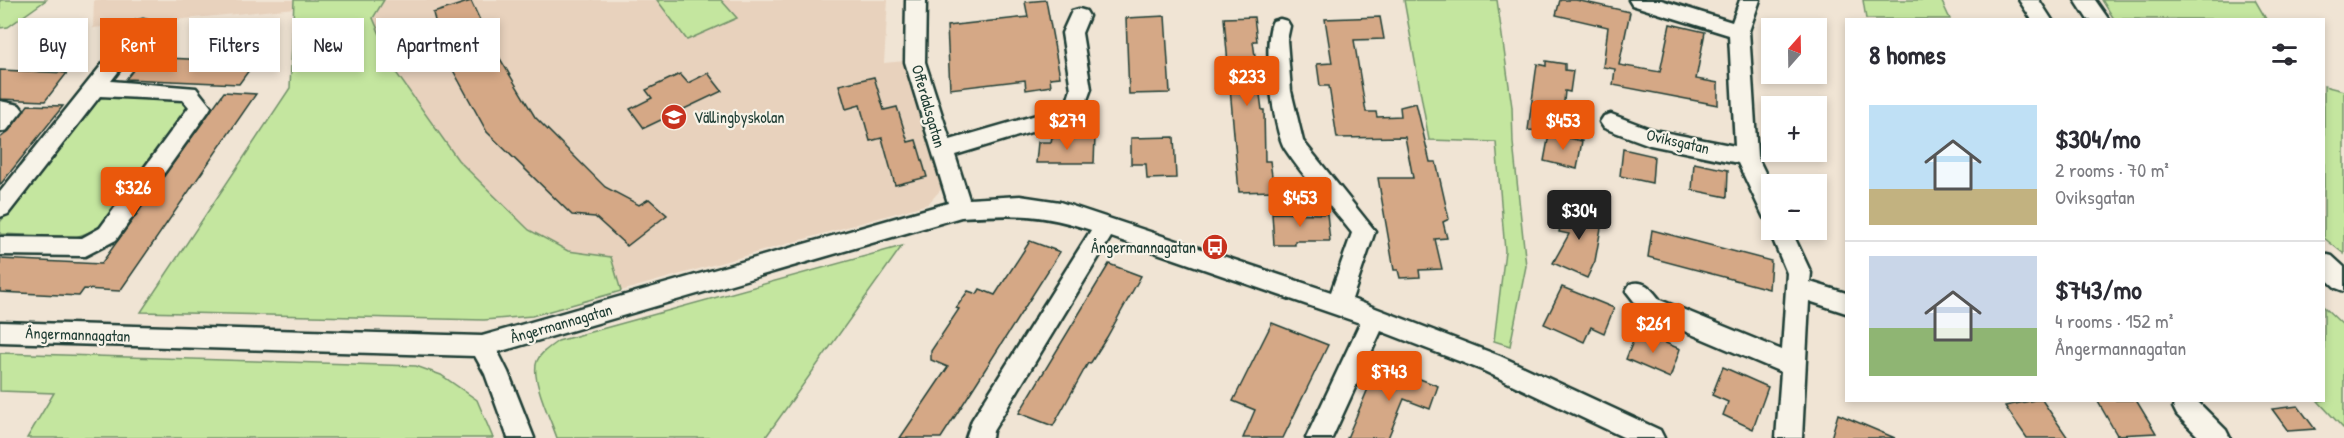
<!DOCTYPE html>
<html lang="en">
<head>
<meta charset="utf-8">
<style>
  :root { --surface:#fff; --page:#f2f2f3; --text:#2b2b33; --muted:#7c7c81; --line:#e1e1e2; --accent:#ea580c }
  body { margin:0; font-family:"Patrick Hand",sans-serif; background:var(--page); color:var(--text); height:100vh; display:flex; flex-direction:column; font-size:22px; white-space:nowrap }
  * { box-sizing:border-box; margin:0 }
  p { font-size:20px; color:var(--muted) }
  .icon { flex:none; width:33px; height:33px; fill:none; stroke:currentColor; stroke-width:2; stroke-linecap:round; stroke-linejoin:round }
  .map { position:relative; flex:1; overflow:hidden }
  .side { position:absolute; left:1845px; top:18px; width:480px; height:384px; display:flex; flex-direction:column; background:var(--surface); border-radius:0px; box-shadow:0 3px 9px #0003 }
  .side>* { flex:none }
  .top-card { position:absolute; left:18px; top:18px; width:570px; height:54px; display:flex; gap:12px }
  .needle { width:39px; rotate:20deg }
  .tools { position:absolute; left:1761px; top:18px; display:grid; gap:12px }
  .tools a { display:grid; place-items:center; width:66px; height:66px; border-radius:0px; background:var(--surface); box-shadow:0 3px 9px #0003; font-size:30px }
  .price { position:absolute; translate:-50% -51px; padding:0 14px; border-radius:6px; background:var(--accent); color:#fff; font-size:20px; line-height:39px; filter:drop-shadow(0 2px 3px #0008) }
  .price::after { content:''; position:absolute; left:50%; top:36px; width:18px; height:14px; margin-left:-9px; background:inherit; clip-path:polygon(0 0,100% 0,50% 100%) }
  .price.current { background:#222; color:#fff }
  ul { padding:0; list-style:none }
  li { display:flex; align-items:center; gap:18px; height:150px; padding:0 24px }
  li+li { border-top:2px solid var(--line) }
  li span { display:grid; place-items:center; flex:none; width:168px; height:120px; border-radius:0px; color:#555 }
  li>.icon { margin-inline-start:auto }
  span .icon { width:72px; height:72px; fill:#fffc; stroke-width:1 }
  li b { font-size:26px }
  h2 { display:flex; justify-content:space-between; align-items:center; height:72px; padding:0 24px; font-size:26px }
  .pill { padding:0 21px; border-radius:0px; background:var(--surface); box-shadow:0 3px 9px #0003; font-size:21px; line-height:54px }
  .pill.current { background:var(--accent); color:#fff }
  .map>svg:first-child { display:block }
  .built { fill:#e8d2bd }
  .green { fill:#c4e69f; stroke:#72926a; stroke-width:1.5 }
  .building { fill:#d5a886; stroke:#1f3d34; stroke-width:1.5 }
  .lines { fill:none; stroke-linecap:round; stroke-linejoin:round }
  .minor-casing { stroke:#1f3d34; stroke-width:5 }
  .minor { fill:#f7f3e8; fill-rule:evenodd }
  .labels { text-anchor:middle; stroke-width:4.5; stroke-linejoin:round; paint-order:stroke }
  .street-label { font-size:16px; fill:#1f3d34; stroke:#f7f3e8 }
  .poi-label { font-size:16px; fill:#1f3d34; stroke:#f7f3e8; text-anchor:start }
</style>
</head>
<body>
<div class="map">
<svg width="2344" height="438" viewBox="0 0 2344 438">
  <rect width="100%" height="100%" fill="#f0e4d4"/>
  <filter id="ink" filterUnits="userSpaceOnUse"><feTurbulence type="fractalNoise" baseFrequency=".0167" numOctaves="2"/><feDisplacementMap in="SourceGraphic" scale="12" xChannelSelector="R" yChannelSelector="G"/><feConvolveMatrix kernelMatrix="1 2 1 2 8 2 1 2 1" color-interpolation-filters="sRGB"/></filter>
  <g filter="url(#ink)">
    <!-- built -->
    <g class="built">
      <polygon points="94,0 294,0 295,8 93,28"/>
      <polygon points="384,0 888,0 884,63 905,61 943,187 928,204 621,291 611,257 568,251 529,230 458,160 397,74 373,18"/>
    </g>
    <!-- green -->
    <g class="green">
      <polygon points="0,0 46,0 8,27 0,28"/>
      <polygon points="294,0 384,0 373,18 397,74 458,160 529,230 568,251 611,257 621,291 532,316 484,320 141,312 290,88"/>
      <polygon points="657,0 721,0 737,18 687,40"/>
      <polygon points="1404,0 1497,0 1512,107 1513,143 1526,266 1510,346 1494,341 1505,251 1496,142 1429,140"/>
      <polygon points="1863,0 1941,0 1950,19 1866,19"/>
      <polygon points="2102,0 2255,0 2266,19 2114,19"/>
      <polygon points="2324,86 2344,91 2344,254 2324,238"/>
      <polygon points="103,93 180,97 192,109 107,226 76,237 0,234 0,222"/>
      <path d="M902,246L765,438H557C551,420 530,378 537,361C541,352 550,347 558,341Z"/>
      <polygon points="2324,307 2344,326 2344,429 2318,401 2324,400"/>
      <polygon points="0,353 416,366 441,375 477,400 493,438 27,438 54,393 0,391"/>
    </g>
    <!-- building -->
    <g class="building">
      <polygon points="1046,0 1060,77 1050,78 1051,86 1026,90 1025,80 950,89 947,26 1028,17 1025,2"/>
      <polygon points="1560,0 1576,0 1630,12 1619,65 1660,72 1670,24 1705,32 1696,79 1718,83 1718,105 1613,85 1615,69 1603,67 1608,27 1556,15"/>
      <polygon points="471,1 490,42 535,117 605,187 639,205 649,199 667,215 627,246 595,217 572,215 487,132 443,52 433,13"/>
      <polygon points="1165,16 1170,93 1129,94 1126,18"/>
      <polygon points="1254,17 1257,41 1253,41 1262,110 1264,110 1265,161 1270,161 1274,191 1239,192 1224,18"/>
      <polygon points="1380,17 1384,39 1354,40 1366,112 1376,112 1377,117 1401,116 1400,107 1416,103 1430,162 1436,162 1449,219 1443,222 1447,238 1435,239 1442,269 1419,270 1420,277 1400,278 1398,270 1394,270 1378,178 1413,178 1405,137 1337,138 1329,86 1320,86 1317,64 1332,63 1325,19"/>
      <polygon points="144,57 255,62 239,84 126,79"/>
      <polygon points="1546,61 1565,64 1565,70 1573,71 1570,92 1565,91 1561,132 1528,130 1537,64 1546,66"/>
      <polygon points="0,70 67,73 45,101 0,99"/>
      <polygon points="708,73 722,91 644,128 630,109 652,98 646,90 680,74 688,83"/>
      <polygon points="874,77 884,110 897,107 908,142 916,140 927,177 895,185 882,138 870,141 860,105 846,109 839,85"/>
      <polygon points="224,92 256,94 120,291 84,289 79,296 0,292 0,259 101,264"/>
      <polygon points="28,105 63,106 0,185 0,138 9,131"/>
      <polygon points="1549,134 1582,141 1577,169 1544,161"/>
      <polygon points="1052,137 1095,137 1094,163 1036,163 1038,142 1051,142"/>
      <polygon points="1174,137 1176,178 1147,179 1146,164 1131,164 1131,138"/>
      <polygon points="1623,149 1654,156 1652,183 1620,176"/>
      <polygon points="1694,163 1728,170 1727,197 1692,190"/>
      <polygon points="1565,207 1603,217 1595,261 1587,278 1553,263 1569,234 1559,232"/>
      <polygon points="1272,213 1327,214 1330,241 1295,241 1295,245 1274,245"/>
      <polygon points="1652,230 1771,261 1769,289 1648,257"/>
      <polygon points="1030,241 1060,252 965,401 941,438 900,438 948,367 931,360 931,351 959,309 956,308 968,291 977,294 980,289 995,295"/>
      <polygon points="1109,264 1141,276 1107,337 1090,364 1088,363 1053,426 1019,413"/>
      <polygon points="1562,287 1614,308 1604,333 1591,327 1584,342 1544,324"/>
      <polygon points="1272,323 1328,345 1283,438 1243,438 1255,410 1233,401"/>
      <polygon points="1637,331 1680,349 1670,378 1626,359"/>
      <polygon points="1379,363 1438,386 1430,409 1404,399 1388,438 1347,438"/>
      <polygon points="1723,367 1768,387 1753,429 1723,415 1728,402 1712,395"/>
      <polygon points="2035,400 2042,400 2068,438 2027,438 2005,406"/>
      <polygon points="2097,400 2136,400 2156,433 2117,435"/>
      <polygon points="2298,406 2315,429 2288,431 2272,409"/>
      <polygon points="1838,414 1895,438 1831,438"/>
    </g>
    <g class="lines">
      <!-- minor casing -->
      <g class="minor-casing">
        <g id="minor">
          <path d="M906,0H926L925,62L950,140L1057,109L1068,99L1071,89L1062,33L1072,11L1079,9L1086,11L1089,16L1082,33L1091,89L1084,108L1071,120L955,155L969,199L1020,196L1060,202L1331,292L1352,233C1330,205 1304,178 1285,149C1273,130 1262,40 1273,21L1280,19L1287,21L1290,26L1287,40L1291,91L1303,141L1375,231L1352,299L1500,356L1660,430L1664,438H1625L1482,370L1381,331L1332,438H1306L1360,323L1111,237L993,431L992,438H966L972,420L1091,230C1041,213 1013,214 961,217L498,352L508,372L534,438H508L485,374L475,356L0,342V322L482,336L948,203L905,62Z"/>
          <polygon points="1629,0 1661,0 1732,22 1740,0 1760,0 1749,31 1757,156 1772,187 1772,221 1764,218 1738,163 1650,145 1604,128 1600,122 1604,116 1611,114 1653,130 1735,146 1729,35 1632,5"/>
          <polygon points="2019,0 2039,0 2052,20 2032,20"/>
          <polygon points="2075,0 2095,0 2109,20 2088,20"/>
          <polygon points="143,20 150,22 153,27 111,81 196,88 211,107 208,112 116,240 85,256 0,255 0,237 82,238 100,228 189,107 183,100 100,96 8,214 0,217 0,192 136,22"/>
          <polygon points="0,101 19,105 23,110 7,130 0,132"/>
          <path d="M1772,225V230H1791L1811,273L1810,282L1846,293V313L1809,301L1802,438H1776L1781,372L1644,314L1626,291L1630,284C1645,279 1651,289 1660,300L1782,350L1787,273L1769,230Z"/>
          <polygon points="2324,254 2332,256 2344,267 2344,291 2336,288 2324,277"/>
          <polygon points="2177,400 2196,400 2226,430 2230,438 2200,438 2177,415 2173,407"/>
        </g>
      </g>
      <!-- minor -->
      <use href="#minor" class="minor"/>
    </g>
  </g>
  <!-- icons -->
  <defs>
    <g id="school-disc" transform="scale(1.35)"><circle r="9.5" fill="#c8321e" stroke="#f7f3e8"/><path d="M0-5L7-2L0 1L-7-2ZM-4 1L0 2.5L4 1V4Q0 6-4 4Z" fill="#fff"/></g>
    <g id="bus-disc" transform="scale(1.35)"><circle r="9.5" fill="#c8321e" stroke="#f7f3e8"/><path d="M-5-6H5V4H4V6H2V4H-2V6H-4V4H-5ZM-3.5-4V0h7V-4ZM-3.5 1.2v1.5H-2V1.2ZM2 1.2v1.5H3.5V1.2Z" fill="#fff"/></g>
  </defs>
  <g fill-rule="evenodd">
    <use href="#school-disc" x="674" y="117"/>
    <use href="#bus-disc" x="1215" y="247"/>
  </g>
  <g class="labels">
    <!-- street labels -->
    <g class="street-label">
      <text transform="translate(929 106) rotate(74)" y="6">Offerdalsgatan</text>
      <text transform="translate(1678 141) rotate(13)" y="6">Oviksgatan</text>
      <text transform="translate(561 323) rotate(-16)" y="6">Ångermannagatan</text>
      <text transform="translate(78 334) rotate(2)" y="6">Ångermannagatan</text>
    </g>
    <!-- poi labels -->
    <g class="poi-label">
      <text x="694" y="123">Vällingbyskolan</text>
      <text x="1196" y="253" text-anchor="end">Ångermannagatan</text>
    </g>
  </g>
</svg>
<div class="tools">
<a><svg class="needle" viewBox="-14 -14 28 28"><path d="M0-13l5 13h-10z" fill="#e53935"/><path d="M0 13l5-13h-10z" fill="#7c7c81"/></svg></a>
<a>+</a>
<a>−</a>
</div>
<b class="price" style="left:1247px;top:107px">$233</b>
<b class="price" style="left:1067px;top:151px">$279</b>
<b class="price" style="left:1563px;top:151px">$453</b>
<b class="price" style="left:133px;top:218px">$326</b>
<b class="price" style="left:1300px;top:228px">$453</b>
<b class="price current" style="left:1579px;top:241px">$304</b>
<b class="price" style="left:1653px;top:354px">$261</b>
<b class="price" style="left:1389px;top:402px">$743</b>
<div class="top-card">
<a class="pill">Buy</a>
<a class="pill current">Rent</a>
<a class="pill">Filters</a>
<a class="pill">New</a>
<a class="pill">Apartment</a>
</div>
<section class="side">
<h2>8 homes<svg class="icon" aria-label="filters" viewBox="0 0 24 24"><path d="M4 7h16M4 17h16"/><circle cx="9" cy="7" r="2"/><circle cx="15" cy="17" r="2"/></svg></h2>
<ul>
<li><span style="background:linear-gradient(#bfe0f5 70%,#c2b280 0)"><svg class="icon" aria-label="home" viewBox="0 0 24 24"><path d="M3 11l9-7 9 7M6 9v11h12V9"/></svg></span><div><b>$304/mo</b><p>2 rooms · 70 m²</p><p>Oviksgatan</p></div></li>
<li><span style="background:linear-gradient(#c9d6e8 60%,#8fb573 0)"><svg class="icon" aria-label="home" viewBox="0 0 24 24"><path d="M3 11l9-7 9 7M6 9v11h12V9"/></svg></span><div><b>$743/mo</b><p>4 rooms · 152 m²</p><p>Ångermannagatan</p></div></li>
</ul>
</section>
</div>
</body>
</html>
